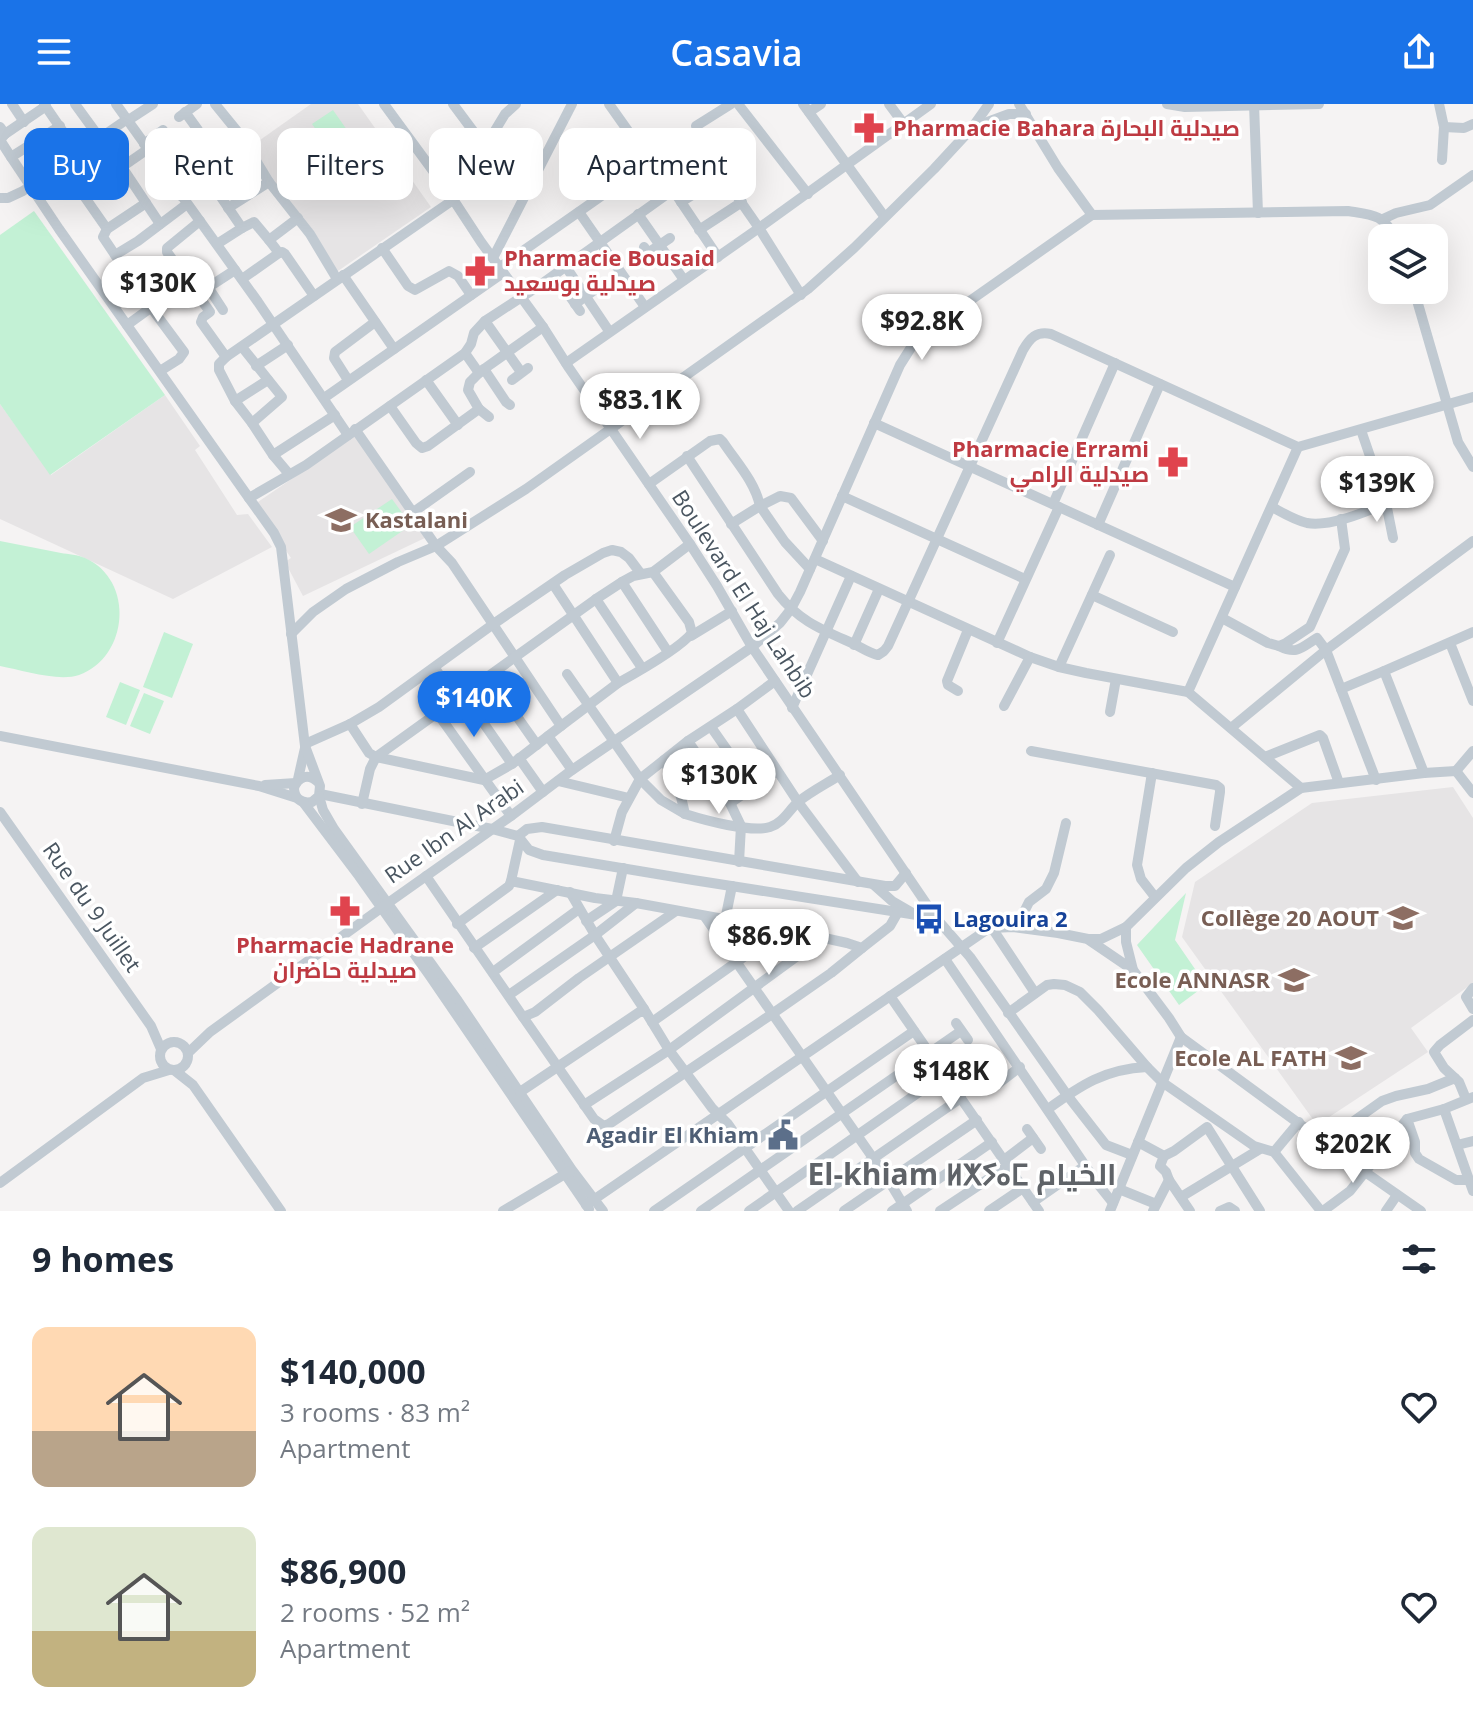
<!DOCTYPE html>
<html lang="en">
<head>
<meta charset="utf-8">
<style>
  :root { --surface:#fff; --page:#f2f2f3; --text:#1f2937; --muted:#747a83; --accent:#1a73e8 }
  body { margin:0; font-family:"Open Sans",Cairo,"Noto Sans Tifinagh",sans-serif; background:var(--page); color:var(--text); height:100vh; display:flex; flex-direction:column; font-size:30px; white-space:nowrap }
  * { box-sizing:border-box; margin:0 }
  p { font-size:26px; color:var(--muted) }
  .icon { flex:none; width:44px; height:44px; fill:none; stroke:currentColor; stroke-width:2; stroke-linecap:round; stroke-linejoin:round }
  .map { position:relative; height:1107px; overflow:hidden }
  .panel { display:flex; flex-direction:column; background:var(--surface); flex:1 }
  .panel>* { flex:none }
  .hud { position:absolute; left:24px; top:24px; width:800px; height:72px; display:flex; gap:16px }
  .buttons { position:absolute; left:1368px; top:120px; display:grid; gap:16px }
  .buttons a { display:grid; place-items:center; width:80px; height:80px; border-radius:16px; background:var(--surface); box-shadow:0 8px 32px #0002; font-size:40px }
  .price { position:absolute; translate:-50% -68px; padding:0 18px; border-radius:28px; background:#fff; color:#222; font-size:26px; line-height:52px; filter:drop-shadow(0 2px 4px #0008) }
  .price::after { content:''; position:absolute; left:50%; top:48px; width:24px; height:18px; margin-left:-12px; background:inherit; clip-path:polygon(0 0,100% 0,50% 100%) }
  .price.selected { background:var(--accent); color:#fff }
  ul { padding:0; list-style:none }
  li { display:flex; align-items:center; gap:24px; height:200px; padding:0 32px }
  li span { display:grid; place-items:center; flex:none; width:224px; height:160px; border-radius:16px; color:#555 }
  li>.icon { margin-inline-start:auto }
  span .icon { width:96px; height:96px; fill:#fffc; stroke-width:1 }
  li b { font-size:34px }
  h2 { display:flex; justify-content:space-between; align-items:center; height:96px; padding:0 32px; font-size:34px }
  .chip { padding:0 28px; border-radius:16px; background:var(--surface); box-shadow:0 8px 32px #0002; font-size:28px; line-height:72px }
  .chip.selected { background:var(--accent); color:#fff }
  header { display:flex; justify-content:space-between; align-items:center; height:104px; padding:0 32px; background:var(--accent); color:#fff; font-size:36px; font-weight:600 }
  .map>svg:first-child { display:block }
  .education { fill:#e6e4e5 }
  .green { fill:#c3f1d5 }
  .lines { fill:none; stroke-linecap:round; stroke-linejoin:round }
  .minor { stroke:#c1cad2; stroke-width:10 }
  .labels { text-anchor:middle; stroke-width:7; stroke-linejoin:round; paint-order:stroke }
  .health-label { font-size:22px; font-weight:bold; fill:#be3a42; stroke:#fff; text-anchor:start }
  .education-label { font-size:22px; font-weight:bold; fill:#785e54; stroke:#fff; text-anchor:end }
  .street-label { font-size:22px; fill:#4a5661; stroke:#fff }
  .transit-label { font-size:22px; font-weight:bold; fill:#164399; stroke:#fff; text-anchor:start }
  .service-label { font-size:22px; font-weight:bold; fill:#4e5e75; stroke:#fff; text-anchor:end }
  .district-label { font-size:30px; font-weight:bold; fill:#5f6368; stroke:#fff }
</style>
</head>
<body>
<header><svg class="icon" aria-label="menu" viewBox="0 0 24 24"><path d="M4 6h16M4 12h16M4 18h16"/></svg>Casavia<svg class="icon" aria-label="share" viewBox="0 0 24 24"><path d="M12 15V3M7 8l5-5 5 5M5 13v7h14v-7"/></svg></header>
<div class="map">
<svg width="1473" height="1107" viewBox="0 0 1473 1107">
  <rect width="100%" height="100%" fill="#f5f3f3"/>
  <!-- education -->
  <g class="education">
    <polygon points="311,0 358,0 431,103 335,169 250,43"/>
    <polygon points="165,291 200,342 195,346 237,411 248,410 272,443 173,495 0,415 0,300 51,371"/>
    <polygon points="356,331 427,433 303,492 285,458 291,454 255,400"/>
    <polygon points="1453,683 1473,714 1473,879 1411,924 1428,948 1317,1021 1182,833 1195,778 1312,699"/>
  </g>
  <!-- green -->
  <g class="green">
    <polygon points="333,6 359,43 339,58 312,20"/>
    <polygon points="34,107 165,291 50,371 0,300 0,131"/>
    <polygon points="392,395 411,421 369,450 350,423"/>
    <path d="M0,437C20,441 41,445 61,449C68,450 78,451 85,454C135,476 129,553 79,571C58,578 22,566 0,562Z"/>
    <polygon points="164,528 193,540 172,594 143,583"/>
    <polygon points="120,578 140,586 126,621 106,613"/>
    <polygon points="144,589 164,597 150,630 130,622"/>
    <polygon points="1186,789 1175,836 1206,881 1179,901 1137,841"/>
  </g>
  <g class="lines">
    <!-- minor -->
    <g class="minor">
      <polyline points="12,0 24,18"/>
      <polyline points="44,0 77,48"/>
      <polyline points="75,0 99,33"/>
      <polyline points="116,0 258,198 348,331"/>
      <polyline points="215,0 241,32 269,78 310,130 337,175"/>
      <polyline points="384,0 447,86 481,138 543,223 569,264 690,440 717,482 752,543 936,814 970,853 1067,991 1106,1041 1132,1051"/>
      <polyline points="453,0 485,43"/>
      <polyline points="609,0 650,58 708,67 723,72 759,124 801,191"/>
      <polyline points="738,0 808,90"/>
      <polyline points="803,0 884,112"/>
      <polyline points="889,0 903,19"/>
      <polyline points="1019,0 1058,64 1092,111"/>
      <polyline points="1167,0 1185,3 1319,0"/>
      <polyline points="1254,0 1258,109"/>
      <polyline points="1439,0 1444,23 1442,56"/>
      <polyline points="809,8 821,0"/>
      <polyline points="179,13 197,0"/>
      <polyline points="127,17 153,0"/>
      <polyline points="60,22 11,53 59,125 249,394"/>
      <polyline points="696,22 731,0"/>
      <polyline points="0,23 5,30 46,2"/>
      <polyline points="974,23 1009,10 1026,10"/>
      <polyline points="1444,23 1464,24 1473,20"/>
      <polyline points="5,30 0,36 11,53"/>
      <polyline points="196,33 213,55"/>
      <polyline points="144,40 163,26"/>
      <polyline points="148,45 122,63 146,99 107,125 103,133 144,194 184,248 179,255 160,267"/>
      <polyline points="157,58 198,31 198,26 185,8"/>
      <polyline points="61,59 107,125"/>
      <polyline points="668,60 667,73 673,86"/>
      <polyline points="208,74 202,66 202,62 241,32"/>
      <polyline points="440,77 485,43 505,10 516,0"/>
      <polyline points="82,89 122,63"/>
      <polyline points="181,92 208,74 242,124 217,140"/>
      <polyline points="0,94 8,94 23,87 126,16"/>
      <polyline points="681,98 723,72"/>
      <polyline points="146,99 160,120"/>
      <polyline points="228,104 269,78"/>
      <polyline points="579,108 645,203"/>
      <polyline points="638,110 684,176"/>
      <polyline points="298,114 269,136 279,149 282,148 285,150 314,192"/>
      <polyline points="1383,115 1396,109 1430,101 1473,71"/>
      <polyline points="200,117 167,144 167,148 210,208 203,213 201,218 226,253 453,96"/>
      <polyline points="242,124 254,118 269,136"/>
      <polyline points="699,126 742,98"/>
      <polyline points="644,143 654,157"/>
      <polyline points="382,144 408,182 415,186 449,167 458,172 471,191"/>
      <polyline points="648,149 670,134"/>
      <polyline points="115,151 138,137 187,100"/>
      <polyline points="493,154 572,0"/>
      <polyline points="500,163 650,58"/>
      <polyline points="566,163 609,227"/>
      <polyline points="343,171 394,245"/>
      <polyline points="242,175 279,149"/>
      <polyline points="208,183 223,206"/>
      <polyline points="1414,186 1458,338 1473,363"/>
      <polyline points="198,190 235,166"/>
      <polyline points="571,194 580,207"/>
      <polyline points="575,200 596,185"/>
      <polyline points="485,217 521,268"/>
      <polyline points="127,221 167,192"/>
      <polyline points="242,243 282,293 252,319"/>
      <polyline points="465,249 479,269 484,265 506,298 510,301"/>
      <polyline points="226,253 219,260 219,266 235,297 252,319 273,351 289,370"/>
      <polyline points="566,259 759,124 931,0"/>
      <polyline points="256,262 288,241"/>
      <polyline points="484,265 543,223"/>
      <polyline points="479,269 470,278 468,286 479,305"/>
      <polyline points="348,276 334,254 335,248 375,218"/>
      <polyline points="426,276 458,321"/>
      <polyline points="512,276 528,264"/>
      <polyline points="324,294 503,169"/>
      <polyline points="235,297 268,276"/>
      <polyline points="390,302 416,339 422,344 428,342 479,305 489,313"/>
      <polyline points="874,319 1235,483"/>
      <polyline points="273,351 335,311"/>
      <path d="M687,352L778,490C800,518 823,526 854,540C862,544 869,549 878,551L884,547L888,542L1023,246C1030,234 1036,227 1051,230L1298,343L1473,293"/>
      <path d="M649,380L710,337L720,335L723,338C737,359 755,378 760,402L731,420"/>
      <polyline points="842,392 1025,475"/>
      <path d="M1386,399C1393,383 1394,376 1413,381L1415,388L1414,392L1402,397L1386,399L1393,434"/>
      <polyline points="1053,400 1115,259"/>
      <path d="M1272,403C1283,409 1294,416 1307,419C1329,423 1366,408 1386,399L1361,326"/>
      <polyline points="412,409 470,368"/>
      <polyline points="1098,421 1160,280"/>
      <polyline points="815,455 1030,553 1059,563 1086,569 1188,588 1301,684"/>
      <polyline points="810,465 785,438 760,402 780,392 791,394 823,437"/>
      <polyline points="622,478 633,472 653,468 690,440"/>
      <path d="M553,480L618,579C636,569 680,544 692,529L689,518L653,468"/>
      <polyline points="1092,491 1173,528"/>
      <polyline points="596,495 642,564"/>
      <polyline points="1222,514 1268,539 1279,542 1286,539 1310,523 1345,445 1341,415"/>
      <polyline points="291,530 313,508 346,485 398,458 436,442 526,385 808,185 854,144 934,65 972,24 989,0"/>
      <polyline points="691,532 732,507"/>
      <polyline points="997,539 1059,403"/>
      <polyline points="1450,539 1473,597"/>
      <polyline points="854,541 879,485"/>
      <path d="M1279,542C1297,551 1301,544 1317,534L1326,546L1376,676"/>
      <polyline points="1059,563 1110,451"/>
      <polyline points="435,564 455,596"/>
      <polyline points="567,570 640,675 661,696 685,710"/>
      <polyline points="489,573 537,641"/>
      <polyline points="1341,585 1384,567"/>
      <polyline points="958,587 948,581 947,577 968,526"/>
      <polyline points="1188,588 1298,343"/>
      <polyline points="464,591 512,660"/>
      <polyline points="1004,602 1030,553"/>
      <polyline points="792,604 851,472"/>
      <polyline points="737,605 775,577"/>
      <polyline points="1110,608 1116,575"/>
      <polyline points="438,610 511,712"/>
      <polyline points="350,620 369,649 376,653 484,676 512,660 561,622 452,459 436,442 355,325"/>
      <polyline points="561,622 618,579"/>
      <polyline points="711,623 753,683"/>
      <polyline points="1231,624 1326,546 1473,437"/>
      <polyline points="0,632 259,682 297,694"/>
      <polyline points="548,632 572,666"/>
      <polyline points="688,637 730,699 777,667"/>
      <polyline points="305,640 350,620 379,603 492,521 565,471 603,449 612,446 621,448 629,454 641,470"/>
      <polyline points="1031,647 1216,681 1220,684 1220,688 1215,722"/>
      <polyline points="1265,653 1320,631 1323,634 1339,679"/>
      <polyline points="519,654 543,688"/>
      <path d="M664,656L681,693L685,710C704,716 751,729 770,723C783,719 789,706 798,698C810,688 826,680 840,671"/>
      <polyline points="1456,667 1473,689"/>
      <polyline points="1456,667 1473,647"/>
      <polyline points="1152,669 1137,761 1141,775 1155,793"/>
      <polyline points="1424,669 1384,567 1473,528"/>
      <polyline points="298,675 305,644"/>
      <polyline points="558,677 629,694"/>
      <path d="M318,678C309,669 298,672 294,684C294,694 301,700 312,698L319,692L320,682L305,642L281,443L274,429L249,394L306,361L465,249L471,240L474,229L485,217L540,181L673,86L718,153"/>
      <polyline points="265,681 296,679"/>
      <polyline points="320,690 492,725 518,732 529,746 543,751 693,776 936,814"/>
      <polyline points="319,692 323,706 334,725 458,897 572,1066 603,1107"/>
      <polyline points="303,698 359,772 430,872 589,1105"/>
      <polyline points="730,699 741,722 739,758"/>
      <polyline points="362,700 370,665 376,653 596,495 622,478 668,548"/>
      <polyline points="0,708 151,922 161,945"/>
      <polyline points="518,732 527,725 542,723 885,782 895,782 906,769"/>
      <polyline points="614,737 622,708 640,675 688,637 737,605 798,698 858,778"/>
      <polyline points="426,772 523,913 535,908 579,874 676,807"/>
      <polyline points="511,777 520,736"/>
      <polyline points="874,781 892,797 911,808"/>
      <polyline points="570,788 595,831 644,905"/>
      <polyline points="705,813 889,1077 907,1107"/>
      <polyline points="725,816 732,782"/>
      <polyline points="586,817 616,797 623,764"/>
      <polyline points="457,820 509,782 511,777 595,794 636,799 806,830 847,839 862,844 890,822 898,808"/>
      <polyline points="1021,823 1024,808 1029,798 1046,785 1054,769 1066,719"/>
      <polyline points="1126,823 1126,838 1133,866 1169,914 1181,933 1365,1068 1421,1107"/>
      <polyline points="992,824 1035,889"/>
      <polyline points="1089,836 1133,866"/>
      <polyline points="474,844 557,786"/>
      <polyline points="945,855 1097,1079 1113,1099"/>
      <polyline points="493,868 579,805"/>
      <polyline points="1473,884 1466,893 1473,905"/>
      <polyline points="509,891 595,831 636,799"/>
      <polyline points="890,892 1039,1107"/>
      <polyline points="1008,909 1047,881 1054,880 1065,881 1080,888 1098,906 1147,963 1162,978 1254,1042 1274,1048 1321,1107"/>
      <polyline points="523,913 594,1015 604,1022 609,1020 772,910 831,869 862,844"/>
      <polyline points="652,918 782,826"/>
      <polyline points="956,919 968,936"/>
      <circle cx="174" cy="952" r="14"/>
      <path d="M188,949L210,928L388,799L511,712L572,666L752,543L780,519L791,505L800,488L900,261L912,242L934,222L1092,111L1348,107C1374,111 1382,110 1396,134"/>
      <polyline points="174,966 193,981 281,1107"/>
      <polyline points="995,982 1020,963"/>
      <polyline points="520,988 644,905 669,946 712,1004 728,1020 789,1107"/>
      <polyline points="1466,995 1459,978 1444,964 1434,948 1440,941 1473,916"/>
      <polyline points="584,1001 669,946 822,834"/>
      <path d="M1048,1005C1081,981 1105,965 1147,963"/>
      <polyline points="1444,1005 1473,1087"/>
      <polyline points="1407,1015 1415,1038 1415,1049 1419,1055 1456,1076 1468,1076"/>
      <polyline points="1027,1025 1041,1045"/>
      <polyline points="1138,1038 1164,1052 1174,1047 1207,1023 1260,1107"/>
      <polyline points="1457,1041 1473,1037"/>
      <polyline points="1332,1044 1351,1019 1382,997 1396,992 1428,985 1455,974"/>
      <polyline points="1274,1048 1299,1018"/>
      <polyline points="1164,1052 1160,1062 1166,1068 1169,1076"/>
      <polyline points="1004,1056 1033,1034"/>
      <polyline points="0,1079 143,974 169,966"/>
      <polyline points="1119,1085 1156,1100"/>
      <polyline points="1181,1093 1260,1045"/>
      <polyline points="1033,1098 1086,1061"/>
      <polyline points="586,1101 985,827 992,824 1013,823 1058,829 1088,835 1101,835 1126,823 1186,764 1219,738 1301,684 1424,669 1456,667"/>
      <polyline points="503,1107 570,1067"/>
      <polyline points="654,1107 914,927"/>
      <polyline points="701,1107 961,927"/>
      <polyline points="749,1107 945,970"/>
      <polyline points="797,1107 961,994"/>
      <polyline points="844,1107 977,1016"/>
      <polyline points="892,1107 992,1038"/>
      <polyline points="940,1107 1008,1062"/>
      <polyline points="989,1107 1023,1084"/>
      <polyline points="1110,1107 1181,933"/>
      <polyline points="1153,1107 1169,1076 1190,1107"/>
      <polyline points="1220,1107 1229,1103 1235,1107"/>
      <polyline points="1323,1107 1350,1087 1407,1015 1444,1005 1473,993"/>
      <polyline points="1386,1107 1397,1091"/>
    </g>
  </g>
  <!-- icons -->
  <defs>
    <g id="pharmacy-bare" transform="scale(2.4)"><path d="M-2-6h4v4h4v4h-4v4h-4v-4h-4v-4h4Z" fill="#e0444e" stroke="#fff" stroke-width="2.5" paint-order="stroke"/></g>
    <g id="school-bare" transform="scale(2.4)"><path d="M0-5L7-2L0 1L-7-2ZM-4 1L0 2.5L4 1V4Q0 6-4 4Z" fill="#8d6e63" stroke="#fff" stroke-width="2.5" paint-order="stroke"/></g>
    <g id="bus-bare" transform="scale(2.4)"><path d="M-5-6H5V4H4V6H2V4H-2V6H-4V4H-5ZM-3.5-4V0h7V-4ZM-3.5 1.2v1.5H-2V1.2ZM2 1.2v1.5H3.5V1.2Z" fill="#1a4fb4" stroke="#fff" stroke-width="2.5" paint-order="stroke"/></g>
    <g id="civic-bare" transform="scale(2.4)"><path d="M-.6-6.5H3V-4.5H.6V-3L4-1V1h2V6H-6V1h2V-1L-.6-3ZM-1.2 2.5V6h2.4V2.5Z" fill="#5c6f8a" stroke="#fff" stroke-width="2.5" paint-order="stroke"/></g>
  </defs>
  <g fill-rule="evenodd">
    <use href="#pharmacy-bare" x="869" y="24"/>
    <use href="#pharmacy-bare" x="480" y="167"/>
    <use href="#pharmacy-bare" x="1173" y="358"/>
    <use href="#school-bare" x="341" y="416"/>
    <use href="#pharmacy-bare" x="345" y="807"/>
    <use href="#school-bare" x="1403" y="814"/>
    <use href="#bus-bare" x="929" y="815"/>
    <use href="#school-bare" x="1294" y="876"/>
    <use href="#school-bare" x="1351" y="954"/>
    <use href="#civic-bare" x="783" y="1031"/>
  </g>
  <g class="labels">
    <!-- health labels -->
    <g class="health-label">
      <text x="893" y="32">Pharmacie Bahara صيدلية البحارة</text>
      <text x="504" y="162">Pharmacie Bousaid<tspan x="504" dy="25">صيدلية بوسعيد</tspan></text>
      <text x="1149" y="353" text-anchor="end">Pharmacie Errami<tspan x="1149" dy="25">صيدلية الرامي</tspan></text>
      <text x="345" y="849" text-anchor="middle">Pharmacie Hadrane<tspan x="345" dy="25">صيدلية حاضران</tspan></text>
    </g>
    <!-- education labels -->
    <g class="education-label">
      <text x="365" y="424" text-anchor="start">Kastalani</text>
      <text x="1379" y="822">Collège 20 AOUT</text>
      <text x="1270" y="884">Ecole ANNASR</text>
      <text x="1327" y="962">Ecole AL FATH</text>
    </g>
    <!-- street labels -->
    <g class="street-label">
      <text transform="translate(744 490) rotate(57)" y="8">Boulevard El Haj Lahbib</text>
      <text transform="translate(454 727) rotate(-35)" y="8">Rue Ibn Al Arabi</text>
      <text transform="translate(92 803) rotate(55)" y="8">Rue du 9 Juillet</text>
    </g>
    <!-- transit labels -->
    <g class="transit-label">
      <text x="953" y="823">Lagouira 2</text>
    </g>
    <!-- service labels -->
    <g class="service-label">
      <text x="759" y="1039">Agadir El Khiam</text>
    </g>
    <!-- district labels -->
    <g class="district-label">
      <text x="962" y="1081">El-khiam ⵍⵅⵢⴰⵎ الخيام</text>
    </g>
  </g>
</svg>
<div class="buttons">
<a><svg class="icon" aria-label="layers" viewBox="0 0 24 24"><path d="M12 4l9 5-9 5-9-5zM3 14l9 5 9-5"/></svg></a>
</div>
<b class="price" style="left:158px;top:220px">$130K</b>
<b class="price" style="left:922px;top:258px">$92.8K</b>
<b class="price" style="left:640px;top:337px">$83.1K</b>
<b class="price" style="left:1377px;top:420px">$139K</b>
<b class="price selected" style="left:474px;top:635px">$140K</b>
<b class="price" style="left:719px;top:712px">$130K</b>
<b class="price" style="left:769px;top:873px">$86.9K</b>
<b class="price" style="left:951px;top:1008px">$148K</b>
<b class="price" style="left:1353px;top:1081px">$202K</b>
<div class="hud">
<a class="chip selected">Buy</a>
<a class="chip">Rent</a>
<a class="chip">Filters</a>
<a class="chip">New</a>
<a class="chip">Apartment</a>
</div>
</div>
<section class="panel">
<h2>9 homes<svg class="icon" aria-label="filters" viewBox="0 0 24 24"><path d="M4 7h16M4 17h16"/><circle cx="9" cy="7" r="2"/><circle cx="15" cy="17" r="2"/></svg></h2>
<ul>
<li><span style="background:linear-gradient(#ffd9b3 65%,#b9a48a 0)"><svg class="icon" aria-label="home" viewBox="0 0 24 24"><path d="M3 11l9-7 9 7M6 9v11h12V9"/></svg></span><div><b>$140,000</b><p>3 rooms · 83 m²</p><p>Apartment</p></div><svg class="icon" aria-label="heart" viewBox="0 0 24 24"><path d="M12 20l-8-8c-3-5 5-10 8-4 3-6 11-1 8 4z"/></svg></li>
<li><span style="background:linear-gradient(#dfe7d0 65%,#c2b280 0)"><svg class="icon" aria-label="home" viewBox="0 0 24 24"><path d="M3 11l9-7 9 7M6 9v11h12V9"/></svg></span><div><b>$86,900</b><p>2 rooms · 52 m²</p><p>Apartment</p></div><svg class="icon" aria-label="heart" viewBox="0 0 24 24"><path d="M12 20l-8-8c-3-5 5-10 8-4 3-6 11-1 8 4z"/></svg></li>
</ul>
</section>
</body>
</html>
